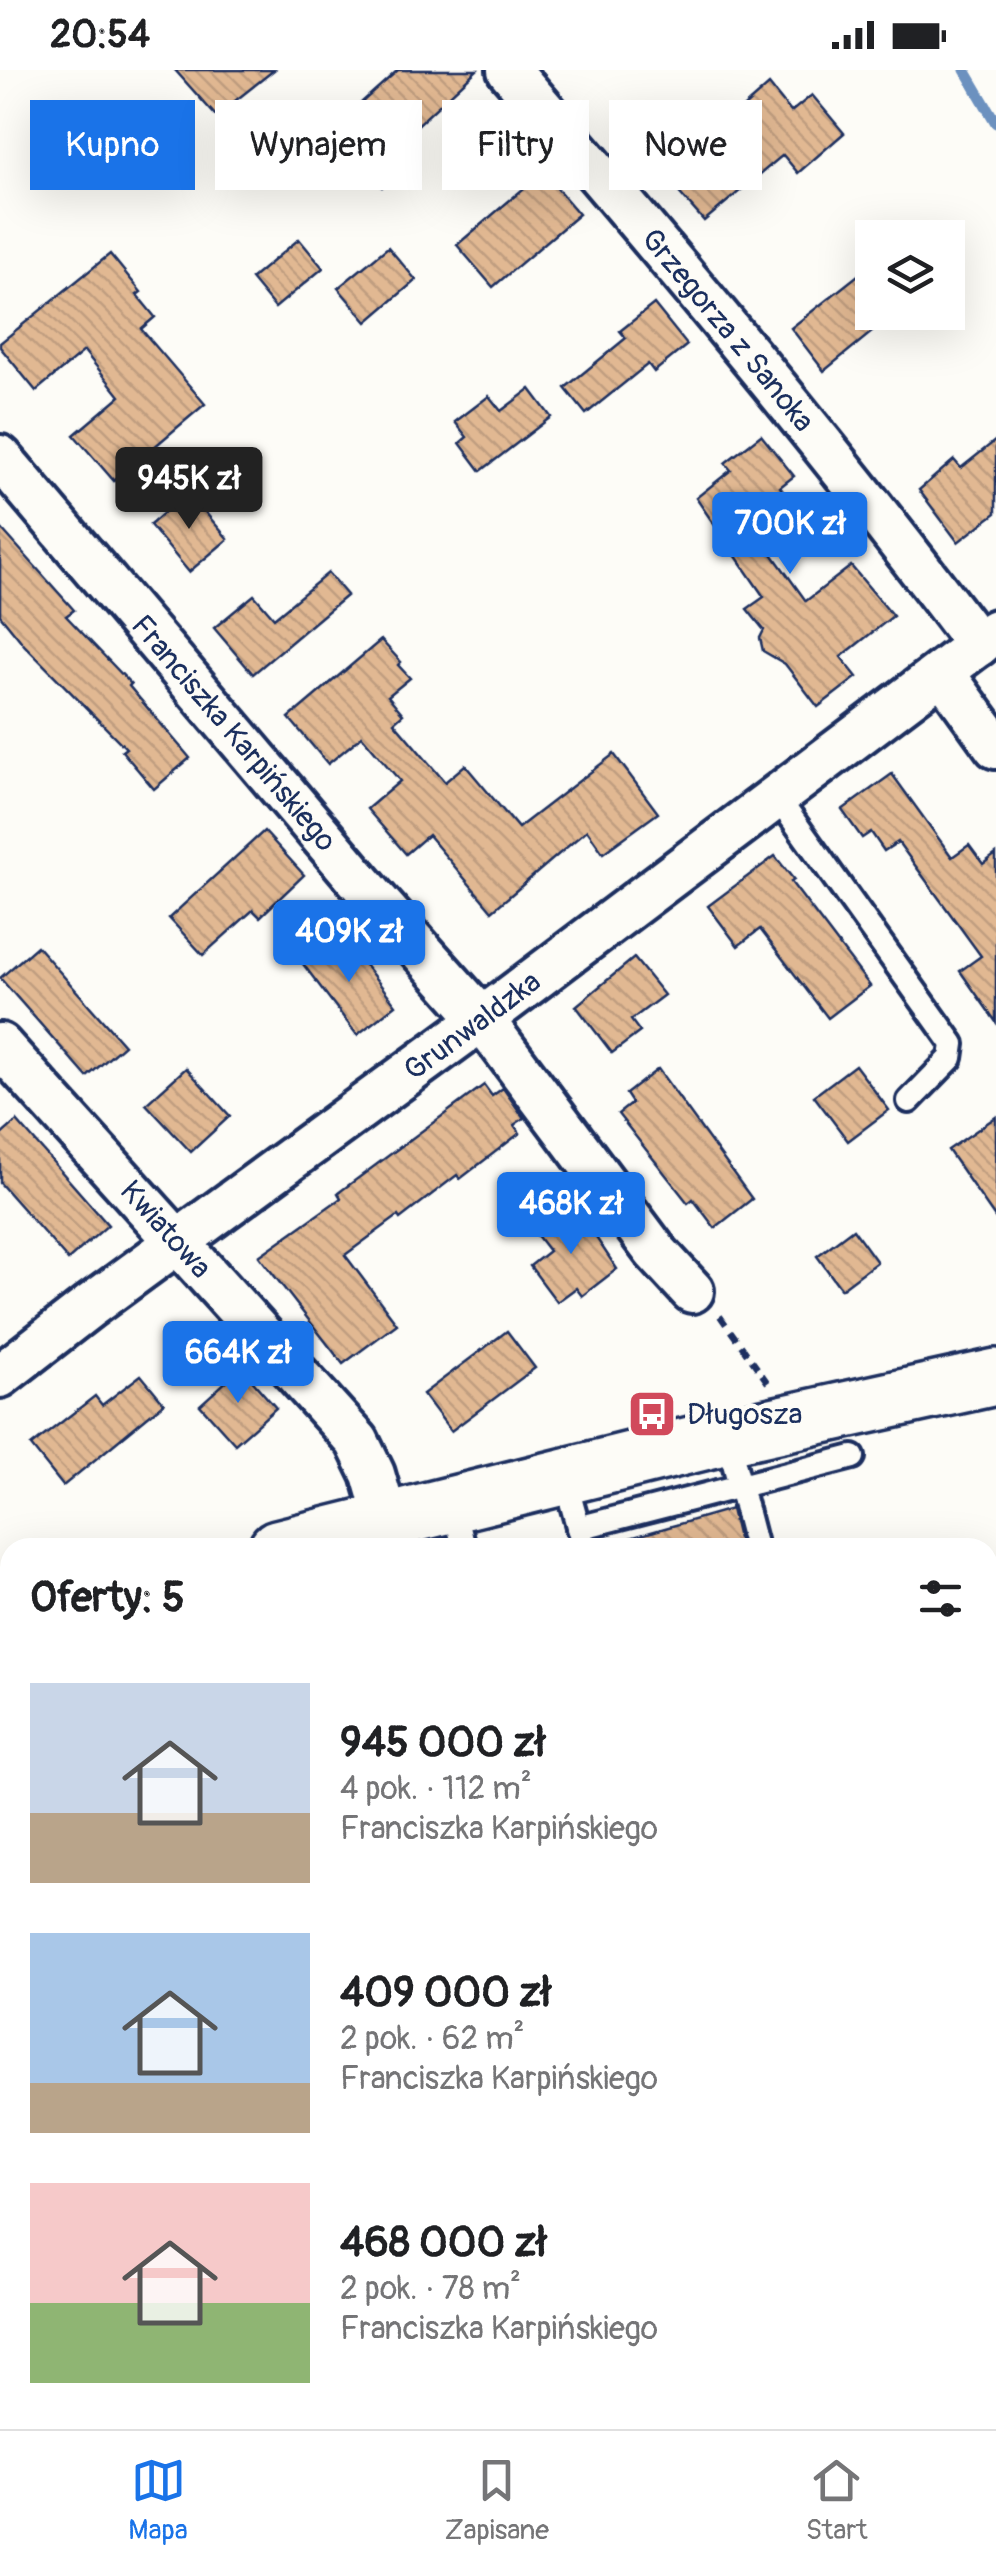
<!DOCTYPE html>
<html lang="pl">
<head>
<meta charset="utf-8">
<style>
  :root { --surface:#fff; --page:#f6f6f6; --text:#202124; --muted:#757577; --line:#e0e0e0; --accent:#1a73e8 }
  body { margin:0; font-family:Pangolin,sans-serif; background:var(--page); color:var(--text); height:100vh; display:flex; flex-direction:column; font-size:38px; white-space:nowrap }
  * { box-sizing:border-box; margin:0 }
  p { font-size:32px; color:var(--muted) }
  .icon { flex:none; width:55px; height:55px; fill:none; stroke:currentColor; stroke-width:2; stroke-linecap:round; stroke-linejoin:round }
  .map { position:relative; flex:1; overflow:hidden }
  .side { position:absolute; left:0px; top:1468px; width:998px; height:892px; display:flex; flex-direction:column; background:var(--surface); border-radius:30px 30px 0 0; box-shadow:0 10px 40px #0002 }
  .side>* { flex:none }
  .guide { position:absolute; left:30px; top:30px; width:938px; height:90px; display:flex; gap:20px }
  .fabs { position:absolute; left:855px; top:150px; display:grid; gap:20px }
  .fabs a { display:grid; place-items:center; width:110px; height:110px; border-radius:0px; background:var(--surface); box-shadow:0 10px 40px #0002; font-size:50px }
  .price { position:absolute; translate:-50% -85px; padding:0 22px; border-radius:10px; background:var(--accent); color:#fff; font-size:32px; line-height:65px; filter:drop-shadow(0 2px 5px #0008) }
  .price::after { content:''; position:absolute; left:50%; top:60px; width:30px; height:22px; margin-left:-15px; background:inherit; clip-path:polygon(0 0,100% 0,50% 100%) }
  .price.on { background:#222; color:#fff }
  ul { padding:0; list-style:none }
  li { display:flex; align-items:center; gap:30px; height:250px; padding:0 30px }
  li span { display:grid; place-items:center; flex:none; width:280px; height:200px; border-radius:0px; color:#555 }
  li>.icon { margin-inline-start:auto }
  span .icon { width:120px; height:120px; fill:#fffc; stroke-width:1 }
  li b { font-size:42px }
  h2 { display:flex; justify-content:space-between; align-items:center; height:120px; padding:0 30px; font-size:42px }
  .pill { padding:0 35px; border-radius:0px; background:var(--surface); box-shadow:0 10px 40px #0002; font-size:35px; line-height:90px }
  .pill.on { background:var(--accent); color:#fff }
  .status { display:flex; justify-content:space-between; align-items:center; height:70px; padding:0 50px; background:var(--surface); direction:ltr }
  .status svg { height:28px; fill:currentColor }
  .menu { display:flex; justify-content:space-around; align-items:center; height:140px; border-top:2px solid var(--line); background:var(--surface); font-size:28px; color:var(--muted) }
  .menu a { display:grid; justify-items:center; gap:5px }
  .menu .on { color:var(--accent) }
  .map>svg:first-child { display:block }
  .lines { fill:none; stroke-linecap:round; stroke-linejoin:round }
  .stream { stroke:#6c91bf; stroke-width:11 }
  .building { fill:url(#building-back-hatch); stroke:#1b2f5e; stroke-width:2.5 }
  .lane-casing { stroke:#1b2f5e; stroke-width:30 }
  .street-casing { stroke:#1b2f5e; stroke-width:50 }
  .secondary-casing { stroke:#1b2f5e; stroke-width:62 }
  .path { stroke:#1b2f5e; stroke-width:6; stroke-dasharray:10 8; stroke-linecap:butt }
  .lane { stroke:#fdfcf7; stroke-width:22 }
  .street { stroke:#fdfcf7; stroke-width:42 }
  .secondary { stroke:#fdfcf7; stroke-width:55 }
  .labels { text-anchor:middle; stroke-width:9; stroke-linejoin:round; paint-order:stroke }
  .street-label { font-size:30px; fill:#1b2f5e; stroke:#fdfcf7 }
  .poi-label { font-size:30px; fill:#1b2f5e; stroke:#fdfcf7; text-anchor:start }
</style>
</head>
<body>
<div class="status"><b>20:54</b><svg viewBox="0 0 49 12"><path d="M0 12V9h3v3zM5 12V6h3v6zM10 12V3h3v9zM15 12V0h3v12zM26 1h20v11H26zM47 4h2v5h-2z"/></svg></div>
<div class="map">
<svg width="996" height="2359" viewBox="0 0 996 2359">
  <defs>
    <pattern id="building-back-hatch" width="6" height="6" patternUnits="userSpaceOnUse" patternTransform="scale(2.5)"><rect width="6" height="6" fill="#e1b892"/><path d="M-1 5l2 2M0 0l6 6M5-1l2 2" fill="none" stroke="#c09e80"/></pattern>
  </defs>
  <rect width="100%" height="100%" fill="#fdfcf7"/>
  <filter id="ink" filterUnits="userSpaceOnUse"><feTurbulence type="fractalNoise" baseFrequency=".01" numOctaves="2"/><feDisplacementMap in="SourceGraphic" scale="20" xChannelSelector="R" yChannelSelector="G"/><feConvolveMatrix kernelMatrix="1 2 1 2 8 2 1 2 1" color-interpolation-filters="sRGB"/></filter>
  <g filter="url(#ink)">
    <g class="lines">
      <!-- stream -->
      <g class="stream">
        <polyline points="965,0 996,53"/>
        <polyline points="988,1812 996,1806"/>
        <polyline points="437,2359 442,2350"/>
      </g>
    </g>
    <!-- building -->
    <g class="building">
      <polygon points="175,0 274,0 216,46"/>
      <polygon points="398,0 477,0 398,73 412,88 382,117 346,80 336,89 314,63 337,43 343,49"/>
      <polygon points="769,15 791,42 812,25 844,63 798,103 783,85 704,151 669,111 740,49 736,44"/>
      <polygon points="543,102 579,144 493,217 457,175"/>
      <polygon points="299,169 323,198 275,238 251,209"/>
      <polygon points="388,177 416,210 367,252 338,218"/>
      <polygon points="110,184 141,222 137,225 155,247 141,259 205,334 114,411 74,365 120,326 84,281 36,321 0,277 0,273"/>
      <polygon points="872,194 872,262 824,301 791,258"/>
      <polygon points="654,234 687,275 654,302 648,294 586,344 565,318 626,268 620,261"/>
      <polygon points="530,319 551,347 481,401 460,373 467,367 455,352 489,326 501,341"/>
      <polygon points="761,365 794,406 780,417 801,445 765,474 806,531 851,496 893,546 841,587 857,607 818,637 785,594 763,581 760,568 764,560 747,539 764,527 696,428 731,400 725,393"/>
      <polygon points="996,370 996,443 958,472 919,420 954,390 961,398"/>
      <polygon points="188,422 228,469 189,502 150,455"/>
      <polygon points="0,457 74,540 66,546 131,614 129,616 190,688 154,719 122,681 126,678 25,576 0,545"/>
      <polygon points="328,503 347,525 253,604 214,558 254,525 274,548"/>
      <polygon points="381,570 401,592 398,595 410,608 388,626 403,644 394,652 445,712 465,695 518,758 614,684 658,743 603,783 587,760 492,841 428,765 406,784 367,739 400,711 362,666 328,694 289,648"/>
      <polygon points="892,704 952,787 969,775 983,794 996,784 996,952 960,901 981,886 898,772 884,781 871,762 862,768 842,740"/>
      <polygon points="264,761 304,805 260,847 253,840 203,885 169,848"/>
      <polygon points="775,786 794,810 791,812 870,916 828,948 760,859 738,876 708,836"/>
      <polygon points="341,864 396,935 357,965 303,894"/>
      <polygon points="37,876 124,975 87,1007 0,908"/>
      <polygon points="634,888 664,925 631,950 640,962 612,983 576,936"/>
      <polygon points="855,995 889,1040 848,1071 814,1026"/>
      <polygon points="186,998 230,1046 191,1082 146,1034"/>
      <polygon points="658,999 752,1129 715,1158 693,1129 688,1133 618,1044 632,1033 626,1024"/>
      <polygon points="484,1015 492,1026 503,1018 524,1048 514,1055 520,1063 460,1109 457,1105 400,1149 398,1146 345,1185 397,1254 343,1294 259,1186 341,1128 338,1123"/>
      <polygon points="996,1047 996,1149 948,1080"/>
      <polygon points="17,1051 108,1155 68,1190 0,1113 0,1066"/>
      <polygon points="575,1136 617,1199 582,1226 576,1218 557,1232 530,1196 549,1181 536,1164"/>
      <polygon points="853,1159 877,1192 841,1219 817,1186"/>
      <polygon points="507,1261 535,1298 451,1361 423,1324"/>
      <polygon points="241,1298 276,1338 235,1374 200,1335"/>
      <polygon points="141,1305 164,1333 63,1416 31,1376 95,1326 102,1335"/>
      <polygon points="731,1439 739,1473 722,1478 628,1478 627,1469"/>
    </g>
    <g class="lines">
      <!-- lane casing -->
      <g class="lane-casing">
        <g id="lane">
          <polyline points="776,726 953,974 951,988 909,1031"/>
          <polyline points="727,1366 756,1478"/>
          <polyline points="564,1406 584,1478"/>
          <polyline points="453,1433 464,1478"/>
          <polyline points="578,1458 853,1387"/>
        </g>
      </g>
      <!-- street casing -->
      <g class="street-casing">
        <g id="street">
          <path id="s1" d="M509,0C670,187 829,377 978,575"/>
          <path id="s2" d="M0,387L374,828L482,949L655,1181L692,1221"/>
          <polyline points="942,602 996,677"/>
          <path id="s3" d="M0,975L357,1371L373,1404L386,1449"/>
          <path id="s4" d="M0,1306L90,1236L482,949L996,561"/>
          <polyline points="0,1806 10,1837"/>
          <polyline points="0,2207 10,2201"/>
          <polyline points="127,2359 130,2350"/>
        </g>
      </g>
      <!-- secondary casing -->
      <g class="secondary-casing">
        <g id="secondary">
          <polyline points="277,1478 727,1366 996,1307"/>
          <polyline points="0,1548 10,1545"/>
        </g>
      </g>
      <!-- path -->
      <g class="path">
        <polyline points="720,1246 768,1313"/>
        <polyline points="256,2359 268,2350"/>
      </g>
      <!-- lane -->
      <use href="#lane" class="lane"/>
      <!-- street -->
      <use href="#street" class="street"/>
      <!-- secondary -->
      <use href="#secondary" class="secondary"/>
    </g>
  </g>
  <!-- icons -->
  <defs>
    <g id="bus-square" transform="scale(2.5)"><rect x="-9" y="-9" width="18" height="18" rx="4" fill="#d1495b" stroke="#fdfcf7"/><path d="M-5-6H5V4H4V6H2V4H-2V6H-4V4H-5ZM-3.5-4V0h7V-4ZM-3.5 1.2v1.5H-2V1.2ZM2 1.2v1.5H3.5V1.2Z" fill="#fff"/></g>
  </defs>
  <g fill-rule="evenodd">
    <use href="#bus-square" x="652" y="1344"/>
  </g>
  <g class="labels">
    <!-- street labels -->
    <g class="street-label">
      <text dy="10" stroke="none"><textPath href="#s1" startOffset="340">Grzegorza z Sanoka</textPath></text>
      <text dy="10" stroke="none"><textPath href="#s2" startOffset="362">Franciszka Karpińskiego</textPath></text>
      <text dy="10" stroke="none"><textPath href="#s4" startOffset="588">Grunwaldzka</textPath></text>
      <text dy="10" stroke="none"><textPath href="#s3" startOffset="248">Kwiatowa</textPath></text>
    </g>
    <!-- poi labels -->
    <g class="poi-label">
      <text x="687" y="1354">Długosza</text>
    </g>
  </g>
</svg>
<div class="fabs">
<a><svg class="icon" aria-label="layers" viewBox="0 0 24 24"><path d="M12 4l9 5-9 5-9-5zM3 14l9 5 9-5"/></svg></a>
</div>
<b class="price on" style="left:189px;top:462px">945K zł</b>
<b class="price" style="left:790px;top:507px">700K zł</b>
<b class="price" style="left:349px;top:915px">409K zł</b>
<b class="price" style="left:571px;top:1187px">468K zł</b>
<b class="price" style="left:238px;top:1336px">664K zł</b>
<div class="guide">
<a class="pill on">Kupno</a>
<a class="pill">Wynajem</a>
<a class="pill">Filtry</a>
<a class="pill">Nowe</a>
</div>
<section class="side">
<h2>Oferty: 5<svg class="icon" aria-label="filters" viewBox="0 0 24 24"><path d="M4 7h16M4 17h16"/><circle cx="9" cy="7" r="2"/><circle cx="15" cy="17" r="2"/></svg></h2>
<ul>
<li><span style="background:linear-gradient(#c9d6e8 65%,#b9a48a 0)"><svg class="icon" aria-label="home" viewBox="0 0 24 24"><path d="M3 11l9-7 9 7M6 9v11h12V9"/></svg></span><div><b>945 000 zł</b><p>4 pok. · 112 m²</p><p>Franciszka Karpińskiego</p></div></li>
<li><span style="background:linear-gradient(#a9c7e8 75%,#b9a48a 0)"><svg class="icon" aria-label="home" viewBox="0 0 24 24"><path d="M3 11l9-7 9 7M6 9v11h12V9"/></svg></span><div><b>409 000 zł</b><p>2 pok. · 62 m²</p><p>Franciszka Karpińskiego</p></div></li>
<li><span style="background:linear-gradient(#f6c9c9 60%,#8fb573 0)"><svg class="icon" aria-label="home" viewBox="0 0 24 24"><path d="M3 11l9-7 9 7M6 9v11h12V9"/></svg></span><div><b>468 000 zł</b><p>2 pok. · 78 m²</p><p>Franciszka Karpińskiego</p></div></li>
</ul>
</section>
</div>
<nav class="menu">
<a class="on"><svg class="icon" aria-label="map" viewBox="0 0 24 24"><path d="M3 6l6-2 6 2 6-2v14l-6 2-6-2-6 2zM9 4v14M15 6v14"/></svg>Mapa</a>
<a><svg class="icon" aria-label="saved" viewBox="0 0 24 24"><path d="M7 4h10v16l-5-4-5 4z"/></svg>Zapisane</a>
<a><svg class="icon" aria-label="home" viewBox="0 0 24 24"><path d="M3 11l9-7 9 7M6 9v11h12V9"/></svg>Start</a>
</nav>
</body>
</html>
